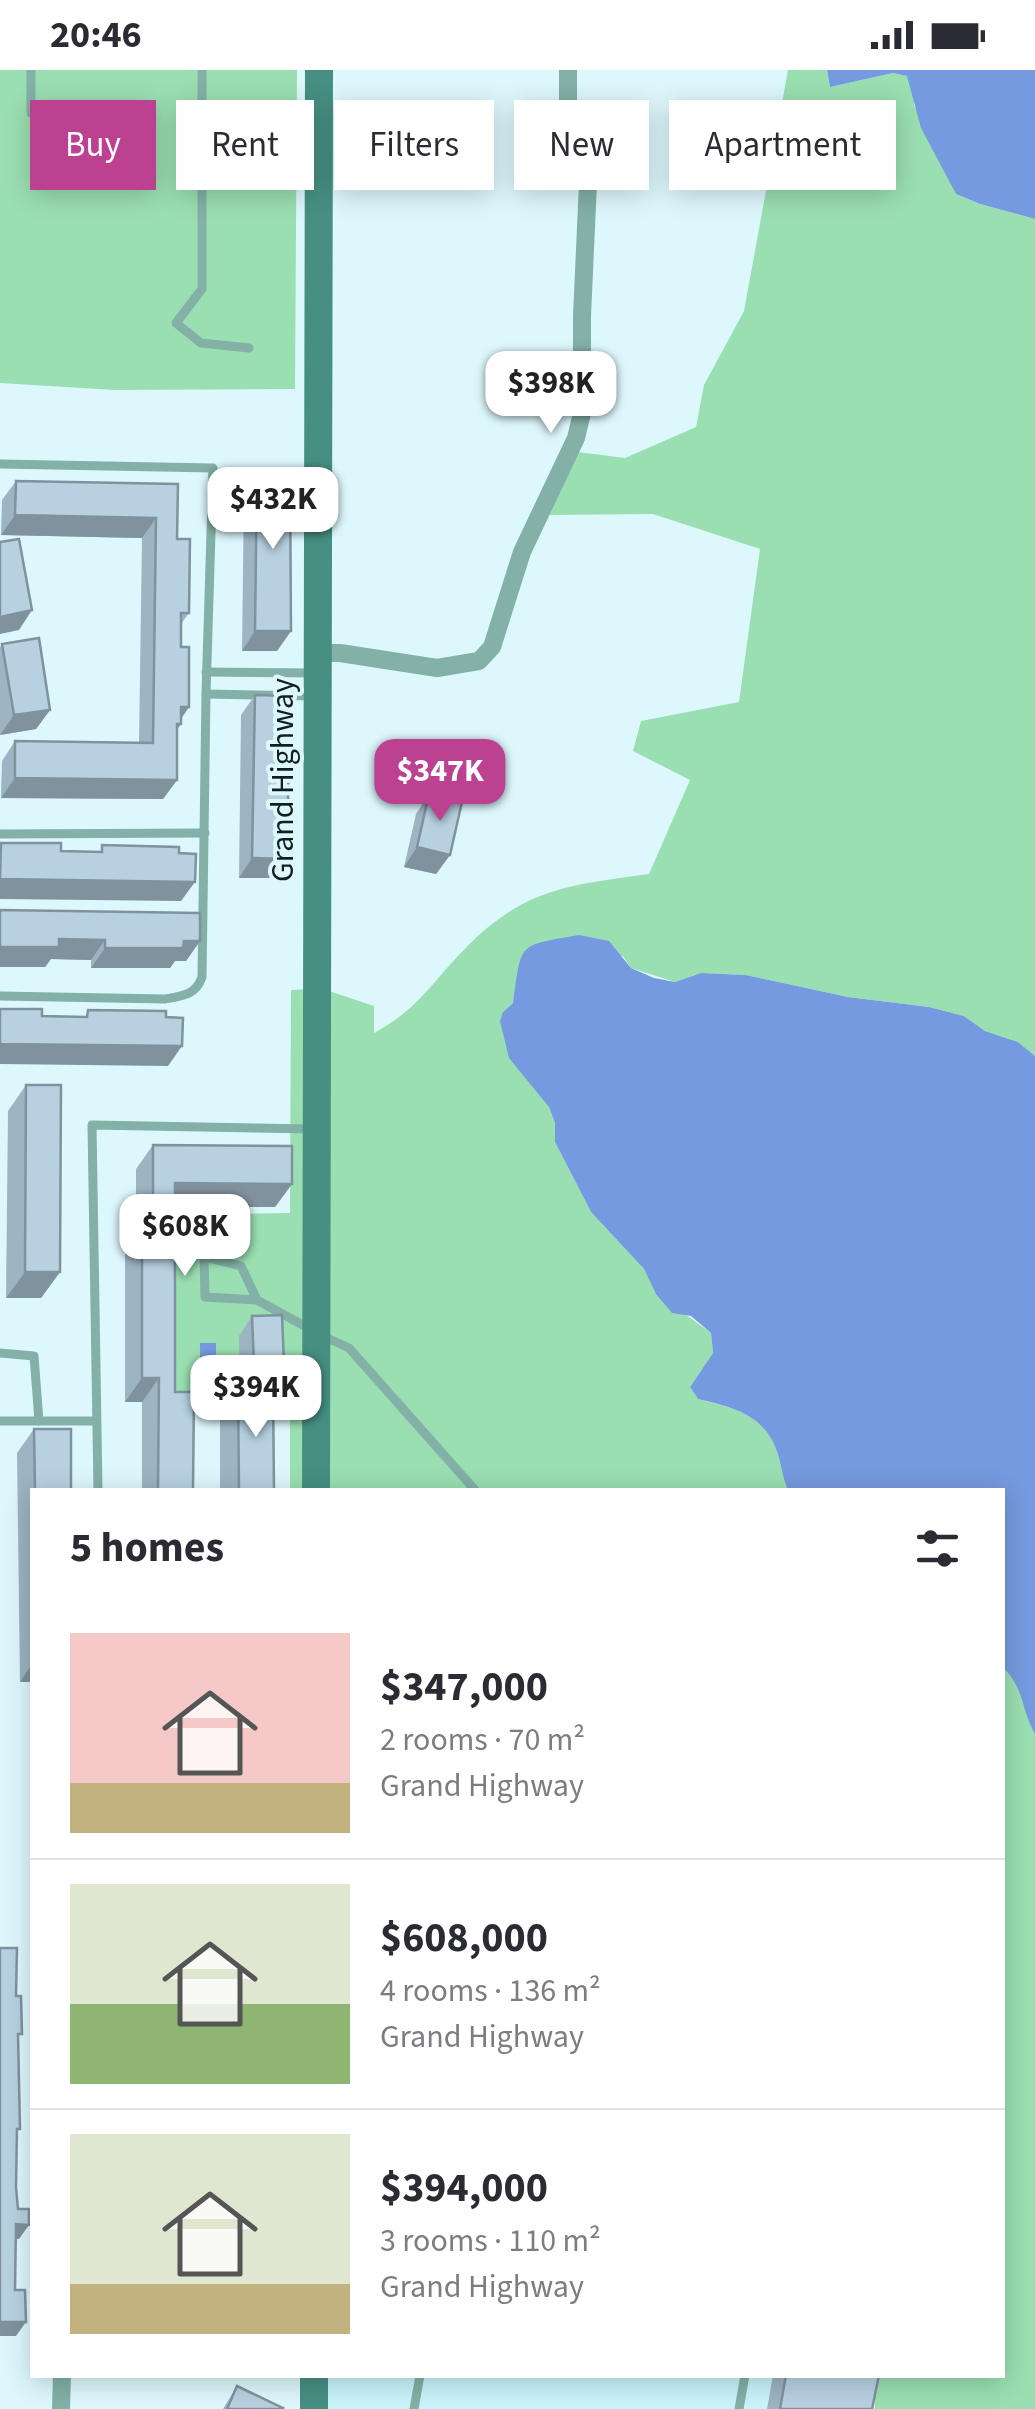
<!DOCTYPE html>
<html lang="en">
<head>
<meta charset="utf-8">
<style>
  :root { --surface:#fff; --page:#f7f7f7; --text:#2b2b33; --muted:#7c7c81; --line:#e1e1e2; --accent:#bd4191 }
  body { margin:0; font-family:"Source Sans 3",sans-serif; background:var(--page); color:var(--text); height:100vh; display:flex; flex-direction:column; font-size:38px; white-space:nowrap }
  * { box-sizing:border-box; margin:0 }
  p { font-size:32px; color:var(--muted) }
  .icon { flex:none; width:55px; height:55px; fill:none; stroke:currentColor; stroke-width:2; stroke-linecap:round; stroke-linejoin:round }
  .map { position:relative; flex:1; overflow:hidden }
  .side { position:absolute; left:30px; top:1418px; width:975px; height:890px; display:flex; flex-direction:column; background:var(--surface); border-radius:0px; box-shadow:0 5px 25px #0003 }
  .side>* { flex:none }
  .hud { position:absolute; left:30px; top:30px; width:975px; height:90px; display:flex; gap:20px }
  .price { position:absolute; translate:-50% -85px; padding:0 22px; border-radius:20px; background:#fff; color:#222; font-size:32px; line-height:65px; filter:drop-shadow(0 2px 5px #0008) }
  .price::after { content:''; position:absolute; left:50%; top:60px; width:30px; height:22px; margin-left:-15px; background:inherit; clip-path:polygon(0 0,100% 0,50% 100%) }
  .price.selected { background:var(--accent); color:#fff }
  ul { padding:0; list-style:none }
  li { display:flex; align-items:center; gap:30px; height:250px; padding:0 40px }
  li+li { border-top:2px solid var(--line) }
  li span { display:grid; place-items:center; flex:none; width:280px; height:200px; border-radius:0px; color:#555 }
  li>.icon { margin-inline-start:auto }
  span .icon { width:120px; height:120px; fill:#fffc; stroke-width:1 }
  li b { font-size:42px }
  h2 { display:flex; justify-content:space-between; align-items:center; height:120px; padding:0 40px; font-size:42px }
  .pill { padding:0 35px; border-radius:0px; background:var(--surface); box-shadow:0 5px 25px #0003; font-size:35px; line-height:90px }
  .pill.selected { background:var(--accent); color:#fff }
  .status { display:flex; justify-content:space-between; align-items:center; height:70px; padding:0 50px; background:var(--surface); direction:ltr }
  .status svg { height:28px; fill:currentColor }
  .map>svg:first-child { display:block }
  .built { fill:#c8f4fb }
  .green { fill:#9adfb1 }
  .water { fill:#769adf }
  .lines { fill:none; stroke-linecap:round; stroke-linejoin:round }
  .lane { stroke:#83b0a7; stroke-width:9 }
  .street { stroke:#83b0a7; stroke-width:18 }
  .secondary { stroke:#478f83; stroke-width:28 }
  .wall { fill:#9db4c2 }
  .shaded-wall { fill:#80929e }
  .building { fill:#b7d1e1; stroke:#80929e; stroke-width:2.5 }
  .labels { text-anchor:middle; stroke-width:8; stroke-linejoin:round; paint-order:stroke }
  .street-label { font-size:32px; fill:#111e20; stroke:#ddf8fd }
</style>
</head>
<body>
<div class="status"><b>20:46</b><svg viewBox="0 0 49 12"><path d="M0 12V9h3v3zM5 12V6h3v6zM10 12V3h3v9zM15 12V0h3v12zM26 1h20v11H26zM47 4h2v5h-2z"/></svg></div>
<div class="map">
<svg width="1035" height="2339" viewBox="0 0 1035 2339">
  <rect width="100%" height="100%" fill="#ddf8fd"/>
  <!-- built -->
  <rect class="built" x="327" y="2305" width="548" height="34"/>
  <!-- green -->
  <g class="green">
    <polygon points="0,0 297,0 295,319 114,320 0,313"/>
    <path d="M788,0H827L830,17L893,3L907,6L914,21V35L956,124L980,134L1035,149V986L1018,972L985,961L964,946L929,937L848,927L746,905L701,903L675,912L631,898L623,886L516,914L513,933L503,942L549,1037L555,1053V1072L591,1142L644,1199L656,1223L711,1263L713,1283L690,1317L698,1329C736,1339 768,1345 779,1388C782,1399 783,1409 788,1420H326L329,921L374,936V963C416,940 427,919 458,886C520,819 563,816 649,804L690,710L633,681L641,651L739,632L760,479L653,444L549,445L562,380L625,388L696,357L704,315L744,241Z"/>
    <polygon points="311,919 308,1420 290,1420 290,1330 170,1329 163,1145 290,1143 291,920"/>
    <path d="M1003,1598C1024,1617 1021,1639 1035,1664V2339H875V2305H1002Z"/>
  </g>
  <!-- water -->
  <g class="water">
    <polygon points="827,0 1035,0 1035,149 980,134 956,124 921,58 907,6 893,3 830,17"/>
    <path d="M579,865L609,871L631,898L654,908L675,912L701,903L746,905L848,927L929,937L964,946L985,961L1018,972L1035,986V1664C1021,1640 1024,1617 1003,1598L1002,1420H788C783,1409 782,1400 779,1388C768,1346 736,1338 698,1329L690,1317L713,1283L711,1263L691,1246L672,1243L656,1224L644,1199L591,1142L555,1072V1053L549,1037L509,988L500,951L503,942L513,933C522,872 516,876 579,865Z"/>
    <polygon points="200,1273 216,1273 216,1290 231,1290 231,1306 200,1306"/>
  </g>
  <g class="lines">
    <!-- lane -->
    <g class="lane">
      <polyline points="202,0 202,219 176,253 201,273 249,278"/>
      <polyline points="31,43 31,0"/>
      <path d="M0,394L213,398L206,624L202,907C196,925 182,926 165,929L0,926"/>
      <polyline points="206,602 315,603"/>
      <polyline points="206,624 313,626"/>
      <polyline points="0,764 205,763"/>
      <polyline points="257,1230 241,1196 204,1187 205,1227 257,1230 310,1259"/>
      <polyline points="323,1266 349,1278 475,1420"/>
      <polyline points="0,1283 34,1286 39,1351"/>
      <polyline points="0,1351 96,1351"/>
      <polyline points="98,1420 92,1055 314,1059"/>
      <polyline points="414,2339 420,2305"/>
      <polyline points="739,2339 745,2305"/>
    </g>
    <!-- street -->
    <g class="street">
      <polyline points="318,583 340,583 437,598 479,591 492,577 522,482 576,368 582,343 582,246 588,113 573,78 568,52 568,0"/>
      <polyline points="61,2339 62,2305"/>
    </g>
    <!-- secondary -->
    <g class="secondary">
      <polyline points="316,1420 319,0"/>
      <polyline points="314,2339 314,2305"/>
    </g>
  </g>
  <!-- wall -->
  <g class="wall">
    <polygon points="257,400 291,561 277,581 242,581 244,420"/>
    <polygon points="16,411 178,414 177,469 189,543 181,554 181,577 189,637 181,649 177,660 177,710 163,729 1,728 2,691 15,671 139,673 142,468 1,465 2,430"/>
    <polygon points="2,574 50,640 36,659 0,665 0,577"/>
    <polygon points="255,625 287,789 273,808 239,808 241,645"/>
    <polygon points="429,724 450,785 436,804 404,797 416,744"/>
    <polygon points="0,840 200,871 186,891 175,891 170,898 91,898 91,890 51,889 45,897 0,897"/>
    <polygon points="26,1015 60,1202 41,1228 6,1228 8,1041"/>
    <polygon points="153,1075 292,1114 275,1137 175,1137 175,1322 193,1420 142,1420 142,1332 125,1332 125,1157 136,1141 136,1099"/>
    <polygon points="252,1246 270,1313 240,1314 239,1266"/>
    <polygon points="238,1320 274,1420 220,1420 220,1346"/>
    <polygon points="34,1359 71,1420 32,1420 32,1612 20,1612 17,1383"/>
    <polygon points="773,2305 879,2305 872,2339 767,2339"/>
    <polygon points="237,2316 282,2339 223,2339"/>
  </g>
  <!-- shaded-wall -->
  <g class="shaded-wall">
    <polygon points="15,445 156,448 142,468 1,465"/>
    <polygon points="32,540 19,560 0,564 0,547"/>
    <polygon points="255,561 291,561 277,581 242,581"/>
    <polygon points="181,637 189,637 177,654 181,654 167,674"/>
    <polygon points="50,640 36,659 0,665 14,645"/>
    <polygon points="15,708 177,710 163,729 1,728"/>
    <polygon points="417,777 450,785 436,804 404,797"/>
    <polygon points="252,788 287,789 273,808 239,808"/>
    <polygon points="0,809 195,812 181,831 0,829"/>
    <polygon points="59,869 105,870 91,890 51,889 45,897 0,897 0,877"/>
    <polygon points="184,871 200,871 186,891 175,891 170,898 91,898 105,878"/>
    <polygon points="0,974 182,976 168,996 0,994"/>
    <polygon points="175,1113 292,1114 275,1137 158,1137"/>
    <polygon points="25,1202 60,1202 41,1228 6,1228"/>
    <polygon points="284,1293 270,1313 240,1314 254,1294"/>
    <polygon points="142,1308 159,1308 142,1332 125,1332"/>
    <polygon points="32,1594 32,1612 20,1612"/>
    <polygon points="16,2154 29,2155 19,2169 6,2169"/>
    <polygon points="0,2252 26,2252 16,2266 0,2266"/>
  </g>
  <!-- building -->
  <g class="building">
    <polygon points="257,400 290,401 291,561 255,561"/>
    <polygon points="16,411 178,414 177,469 190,469 189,543 181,543 181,577 189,577 189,637 181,637 181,654 177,654 177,710 15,708 15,671 153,673 156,448 15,445"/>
    <polygon points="19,469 32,540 0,547 0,472"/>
    <polygon points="39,568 50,640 14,645 2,574"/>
    <polygon points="255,625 290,626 287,789 252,788"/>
    <polygon points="429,724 462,732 450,785 417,777"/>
    <polygon points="1,773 61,773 61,781 102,782 102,775 179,777 179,783 196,784 195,812 0,809"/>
    <polygon points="0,840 200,843 200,871 184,871 183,878 105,878 105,870 59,869 59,877 0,877"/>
    <polygon points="0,939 42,939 42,946 87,947 88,940 166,941 166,947 183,948 182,976 0,974"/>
    <polygon points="26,1015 61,1015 60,1202 25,1202"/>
    <polygon points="153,1075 292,1076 292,1114 175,1113 175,1322 194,1322 193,1420 158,1420 159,1308 142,1308 142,1133 153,1133"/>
    <polygon points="282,1245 284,1293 254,1294 252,1246"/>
    <polygon points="273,1319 274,1420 239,1420 238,1320"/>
    <polygon points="34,1359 71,1359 71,1420 35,1420"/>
    <polygon points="0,1878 17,1878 16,1926 21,1926 22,1964 18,1964 20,2059 17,2059 16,2117 18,2139 29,2139 29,2155 16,2154 15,2220 25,2220 26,2252 0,2252"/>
    <polygon points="786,2305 879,2305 872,2339 780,2339"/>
    <polygon points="237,2316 283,2338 282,2339 227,2339"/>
  </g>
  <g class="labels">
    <!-- street labels -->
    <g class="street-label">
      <text transform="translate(282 710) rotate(-90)" y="11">Grand Highway</text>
    </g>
  </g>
</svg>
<b class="price" style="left:551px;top:366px">$398K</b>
<b class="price" style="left:273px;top:482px">$432K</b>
<b class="price selected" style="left:440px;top:754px">$347K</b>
<b class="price" style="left:185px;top:1209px">$608K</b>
<b class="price" style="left:256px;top:1370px">$394K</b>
<div class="hud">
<a class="pill selected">Buy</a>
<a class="pill">Rent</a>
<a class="pill">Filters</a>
<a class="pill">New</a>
<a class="pill">Apartment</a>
</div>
<section class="side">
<h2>5 homes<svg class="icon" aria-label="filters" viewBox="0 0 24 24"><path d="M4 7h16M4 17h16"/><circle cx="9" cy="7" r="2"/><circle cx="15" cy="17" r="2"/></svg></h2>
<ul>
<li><span style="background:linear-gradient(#f6c9c9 75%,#c2b280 0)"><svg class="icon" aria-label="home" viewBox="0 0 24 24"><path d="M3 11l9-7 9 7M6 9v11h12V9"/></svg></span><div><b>$347,000</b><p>2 rooms · 70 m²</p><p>Grand Highway</p></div></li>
<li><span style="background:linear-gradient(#dfe7d0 60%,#8fb573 0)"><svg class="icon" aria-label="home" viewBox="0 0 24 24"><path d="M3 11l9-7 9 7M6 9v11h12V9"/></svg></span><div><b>$608,000</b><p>4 rooms · 136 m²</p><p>Grand Highway</p></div></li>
<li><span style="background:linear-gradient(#dfe7d0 75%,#c2b280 0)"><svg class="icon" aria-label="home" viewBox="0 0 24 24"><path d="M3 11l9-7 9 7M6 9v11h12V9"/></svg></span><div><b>$394,000</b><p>3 rooms · 110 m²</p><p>Grand Highway</p></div></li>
</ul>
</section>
</div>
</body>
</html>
